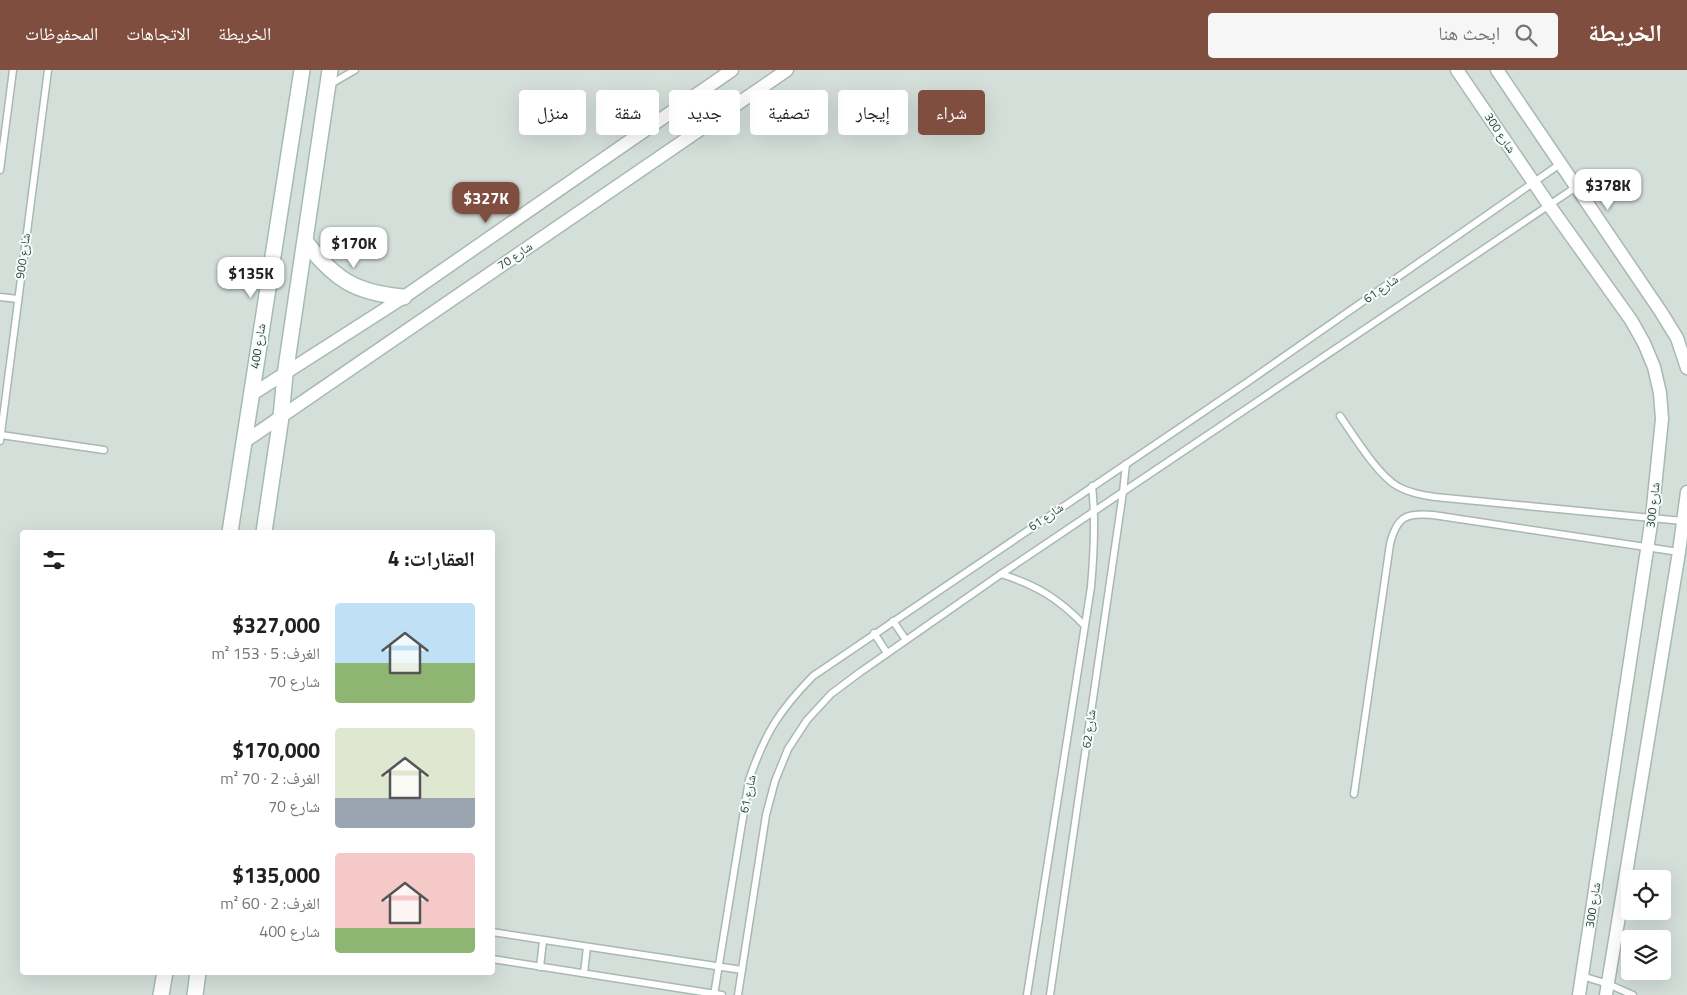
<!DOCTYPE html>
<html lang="ar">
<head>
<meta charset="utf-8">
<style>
  :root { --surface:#fff; --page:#f6f6f6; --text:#202124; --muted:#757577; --accent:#7f4e3f }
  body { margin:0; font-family:"Titillium Web","Noto Naskh Arabic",sans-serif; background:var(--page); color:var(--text); direction:rtl; height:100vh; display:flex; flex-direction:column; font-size:19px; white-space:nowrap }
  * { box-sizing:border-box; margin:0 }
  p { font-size:16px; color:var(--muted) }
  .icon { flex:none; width:28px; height:28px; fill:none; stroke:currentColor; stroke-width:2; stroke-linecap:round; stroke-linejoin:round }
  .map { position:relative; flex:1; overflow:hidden; direction:ltr }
  .side { position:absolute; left:20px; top:460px; width:475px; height:445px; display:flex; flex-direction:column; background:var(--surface); border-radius:5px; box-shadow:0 5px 20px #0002; direction:rtl }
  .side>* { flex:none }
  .banner { position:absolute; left:510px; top:20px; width:475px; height:45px; direction:rtl; display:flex; gap:10px }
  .buttons { position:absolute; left:1621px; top:800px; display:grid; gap:10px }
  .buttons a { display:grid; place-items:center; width:50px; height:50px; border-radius:5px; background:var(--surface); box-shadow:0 5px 20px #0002; font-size:25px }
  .price { position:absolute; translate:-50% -42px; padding:0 11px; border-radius:10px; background:#fff; color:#222; font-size:16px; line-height:32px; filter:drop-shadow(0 1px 2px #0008) }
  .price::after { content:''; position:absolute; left:50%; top:30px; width:15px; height:11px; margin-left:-8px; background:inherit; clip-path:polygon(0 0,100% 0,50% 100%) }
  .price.active { background:var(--accent); color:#fff }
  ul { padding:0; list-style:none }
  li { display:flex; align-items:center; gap:15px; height:125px; padding:0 20px }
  li span { display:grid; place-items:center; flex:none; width:140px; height:100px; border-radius:5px; color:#555 }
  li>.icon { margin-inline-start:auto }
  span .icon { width:60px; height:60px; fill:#fffc; stroke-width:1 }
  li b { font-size:21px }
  h2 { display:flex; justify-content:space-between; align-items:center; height:60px; padding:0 20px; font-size:21px }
  .pill { padding:0 18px; border-radius:5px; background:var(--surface); box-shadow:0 5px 20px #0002; font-size:18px; line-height:45px }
  .pill.active { background:var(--accent); color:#fff }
  header { display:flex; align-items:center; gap:30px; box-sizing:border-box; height:70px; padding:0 25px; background:var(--accent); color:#fff }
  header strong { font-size:24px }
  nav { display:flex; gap:28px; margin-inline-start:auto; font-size:18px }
  .search { width:350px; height:45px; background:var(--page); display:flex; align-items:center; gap:12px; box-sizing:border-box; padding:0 18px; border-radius:5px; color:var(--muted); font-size:19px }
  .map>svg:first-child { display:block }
  .built { fill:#d4dfda; fill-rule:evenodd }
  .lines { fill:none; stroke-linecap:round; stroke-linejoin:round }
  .lane-casing { stroke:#a8b8b2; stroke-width:9 }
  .street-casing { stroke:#a8b8b2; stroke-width:15 }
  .secondary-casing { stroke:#a4bbb3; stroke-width:18 }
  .lane { stroke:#fff; stroke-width:6 }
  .street { stroke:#fff; stroke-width:12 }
  .secondary { stroke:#fff; stroke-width:15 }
  .labels { text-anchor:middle; stroke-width:4; stroke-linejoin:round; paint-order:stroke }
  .street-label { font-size:12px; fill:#24423a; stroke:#f7fbf9 }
</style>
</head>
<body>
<header>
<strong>الخريطة</strong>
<div class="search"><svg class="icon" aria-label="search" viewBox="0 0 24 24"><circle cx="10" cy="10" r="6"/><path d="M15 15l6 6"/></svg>ابحث هنا</div>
<nav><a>الخريطة</a><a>الاتجاهات</a><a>المحفوظات</a></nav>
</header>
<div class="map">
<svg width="1687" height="925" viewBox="0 0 1687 925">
  <rect width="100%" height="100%" fill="#e6efeb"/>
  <!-- built -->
  <path class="built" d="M0,0H1687V925H0ZM22,462H492V902H22ZM1630,809H1662V841H1630ZM1630,869H1662V901H1630Z"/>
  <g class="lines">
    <!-- lane casing -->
    <g class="lane-casing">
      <g id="lane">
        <polyline points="329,15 355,0"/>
        <polyline points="0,100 13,0"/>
        <polyline points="0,227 18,229"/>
        <path d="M1340,346C1354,366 1377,404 1397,416C1409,423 1422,425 1435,427L1683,451"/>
        <polyline points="1,365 104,380"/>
        <polyline points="0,371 48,0"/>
        <path d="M1001,504C1036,515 1058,528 1084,555"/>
        <polyline points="893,551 906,570"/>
        <polyline points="874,563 887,583"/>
        <path d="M1354,724L1390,474C1397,446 1406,443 1433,445L1679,482"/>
        <polyline points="492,862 742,900"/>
        <polyline points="492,889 722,925"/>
        <polyline points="540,897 543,871"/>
        <polyline points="584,903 587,877"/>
        <polyline points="1582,906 1608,914 1633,925"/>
        <path d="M714,925L749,710C765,663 779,641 813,606L1249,311L1560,94"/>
        <polyline points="738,925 766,745 775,711 788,679 807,650 831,624 859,603 1001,504 1576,117"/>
        <path d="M1027,925L1091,517C1094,483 1096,450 1092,416"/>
        <polyline points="1050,925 1123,422 1126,394"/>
      </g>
    </g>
    <!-- street casing -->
    <g class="street-casing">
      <g id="street">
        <polyline points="1457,0 1549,135 1631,250 1644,273 1654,297 1660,323 1662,349 1652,447 1579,925"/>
        <polyline points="1497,0 1661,242 1677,268 1687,298"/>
        <polyline points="251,325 404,227 732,0"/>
        <polyline points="244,372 787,0"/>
        <polyline points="1606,925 1679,482 1687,422"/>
      </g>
    </g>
    <!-- secondary casing -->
    <g class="secondary-casing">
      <g id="secondary">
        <path d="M305,171C334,209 355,223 404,227"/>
        <polyline points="230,462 302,0"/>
        <polyline points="264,462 281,347 285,305 330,0"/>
        <polyline points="161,925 165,902"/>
        <polyline points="195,925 198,902"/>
      </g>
    </g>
    <!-- lane -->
    <use href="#lane" class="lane"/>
    <!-- street -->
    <use href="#street" class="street"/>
    <!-- secondary -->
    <use href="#secondary" class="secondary"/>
  </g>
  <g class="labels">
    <!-- street labels -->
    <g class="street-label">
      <text transform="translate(1500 63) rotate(56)" y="4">شارع 300</text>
      <text transform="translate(23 186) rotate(-82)" y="4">شارع 900</text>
      <text transform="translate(515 186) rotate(-34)" y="4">شارع 70</text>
      <text transform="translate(1381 219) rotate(-35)" y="4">شارع 61</text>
      <text transform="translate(258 276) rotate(-81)" y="4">شارع 400</text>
      <text transform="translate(1653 435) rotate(-83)" y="4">شارع 300</text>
      <text transform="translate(1046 447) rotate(-34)" y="4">شارع 61</text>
      <text transform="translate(1089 659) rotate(-82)" y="4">شارع 62</text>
      <text transform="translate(748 724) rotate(-78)" y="4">شارع 61</text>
      <text transform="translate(1593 835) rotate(-81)" y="4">شارع 300</text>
    </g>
  </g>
</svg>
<div class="buttons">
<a><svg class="icon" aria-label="locate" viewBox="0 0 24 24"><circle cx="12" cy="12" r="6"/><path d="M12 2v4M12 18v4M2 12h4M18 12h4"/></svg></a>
<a><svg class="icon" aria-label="layers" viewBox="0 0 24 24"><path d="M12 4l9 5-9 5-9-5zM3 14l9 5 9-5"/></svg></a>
</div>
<b class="price" style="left:1608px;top:141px">$378K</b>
<b class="price active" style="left:486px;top:154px">$327K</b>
<b class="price" style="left:354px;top:199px">$170K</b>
<b class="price" style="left:251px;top:229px">$135K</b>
<div class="banner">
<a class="pill active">شراء</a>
<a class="pill">إيجار</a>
<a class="pill">تصفية</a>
<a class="pill">جديد</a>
<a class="pill">شقة</a>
<a class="pill">منزل</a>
</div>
<section class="side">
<h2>العقارات: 4<svg class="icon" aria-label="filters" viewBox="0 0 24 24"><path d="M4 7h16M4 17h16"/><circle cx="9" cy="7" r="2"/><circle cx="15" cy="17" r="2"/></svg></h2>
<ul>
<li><span style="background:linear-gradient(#bfe0f5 60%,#8fb573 0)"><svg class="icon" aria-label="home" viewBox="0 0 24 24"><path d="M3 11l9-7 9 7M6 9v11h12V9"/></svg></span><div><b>$327,000</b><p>الغرف: 5 · 153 m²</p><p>شارع 70</p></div></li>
<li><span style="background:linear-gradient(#dfe7d0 70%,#9aa5b1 0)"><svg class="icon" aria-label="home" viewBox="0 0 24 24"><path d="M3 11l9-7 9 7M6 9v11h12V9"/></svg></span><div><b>$170,000</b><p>الغرف: 2 · 70 m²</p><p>شارع 70</p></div></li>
<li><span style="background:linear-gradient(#f6c9c9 75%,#8fb573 0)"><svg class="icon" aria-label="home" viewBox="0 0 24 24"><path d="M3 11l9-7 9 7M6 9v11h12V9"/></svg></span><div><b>$135,000</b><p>الغرف: 2 · 60 m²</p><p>شارع 400</p></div></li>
</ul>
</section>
</div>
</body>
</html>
